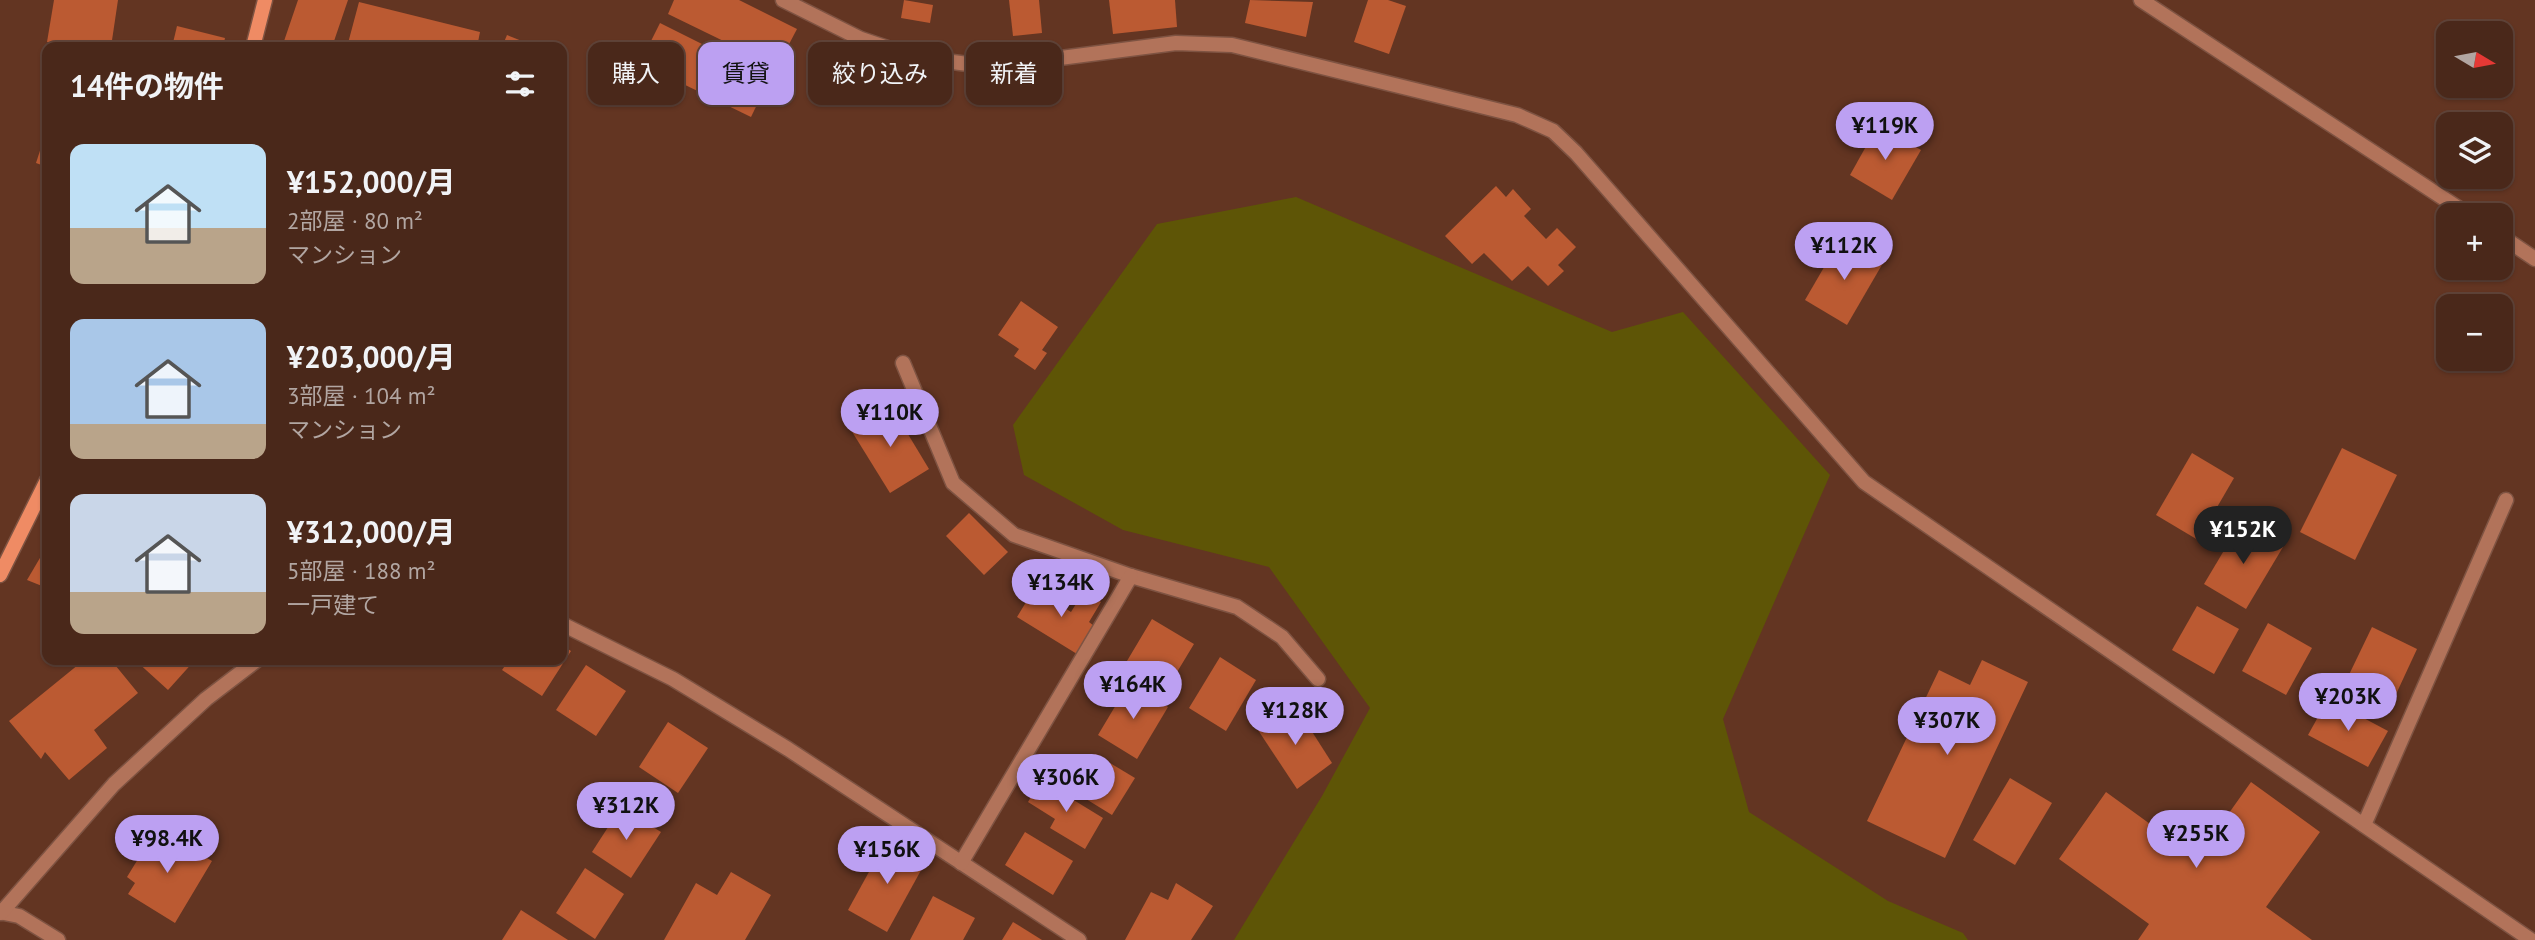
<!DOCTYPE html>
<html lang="ja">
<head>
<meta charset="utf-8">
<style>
  :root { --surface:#4a281a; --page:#513023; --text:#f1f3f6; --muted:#b2a6a2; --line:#614439; --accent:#bca0f2 }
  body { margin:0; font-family:"PT Sans","Noto Sans JP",sans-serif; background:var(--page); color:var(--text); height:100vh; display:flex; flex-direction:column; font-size:26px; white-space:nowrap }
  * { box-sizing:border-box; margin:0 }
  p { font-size:23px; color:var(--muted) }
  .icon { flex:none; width:38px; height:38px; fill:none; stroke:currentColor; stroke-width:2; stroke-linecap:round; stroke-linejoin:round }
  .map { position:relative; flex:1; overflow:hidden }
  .details { position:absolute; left:42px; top:42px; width:525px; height:623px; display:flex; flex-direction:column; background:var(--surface); border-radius:14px; box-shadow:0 2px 5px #0004,0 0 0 2px var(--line) }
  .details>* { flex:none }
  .top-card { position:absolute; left:588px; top:42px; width:665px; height:63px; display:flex; gap:14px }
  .needle { width:46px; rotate:100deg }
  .buttons { position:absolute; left:2436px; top:21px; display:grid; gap:14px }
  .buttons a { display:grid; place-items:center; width:77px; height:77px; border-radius:14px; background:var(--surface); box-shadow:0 2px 5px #0004,0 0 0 2px var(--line); font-size:35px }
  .price { position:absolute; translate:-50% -60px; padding:0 16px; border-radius:24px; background:var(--accent); color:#111; font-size:23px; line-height:46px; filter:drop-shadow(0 2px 4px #0008) }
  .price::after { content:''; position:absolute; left:50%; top:42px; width:21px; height:16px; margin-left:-10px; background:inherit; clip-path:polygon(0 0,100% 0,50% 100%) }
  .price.selected { background:#222; color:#fff }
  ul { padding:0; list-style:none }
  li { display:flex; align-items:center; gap:21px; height:175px; padding:0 28px }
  li span { display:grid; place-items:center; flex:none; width:196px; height:140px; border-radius:14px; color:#555 }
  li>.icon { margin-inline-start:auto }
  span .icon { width:84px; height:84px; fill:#fffc; stroke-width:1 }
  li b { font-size:30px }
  h2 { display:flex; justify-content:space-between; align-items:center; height:84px; padding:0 28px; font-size:30px }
  .chip { padding:0 24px; border-radius:14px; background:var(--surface); box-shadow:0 2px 5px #0004,0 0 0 2px var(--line); font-size:24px; line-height:63px }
  .chip.selected { background:var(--accent); color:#111 }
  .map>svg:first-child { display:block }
  .green { fill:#5e5506 }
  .building { fill:#bb5a32 }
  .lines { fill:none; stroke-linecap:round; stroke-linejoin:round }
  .street-casing { stroke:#7e5342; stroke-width:17 }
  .secondary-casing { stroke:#7e5342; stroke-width:17 }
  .street { stroke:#b2735a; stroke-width:14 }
  .secondary { stroke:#ef8b64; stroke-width:14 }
</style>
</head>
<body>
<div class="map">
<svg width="2535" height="940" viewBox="0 0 2535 940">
  <rect width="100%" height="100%" fill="#633522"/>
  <!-- green -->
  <polygon class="green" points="1296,197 1612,332 1683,312 1830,475 1723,719 1749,812 1888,901 1963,933 1968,940 1234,940 1322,796 1370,708 1269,567 1123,530 1024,475 1013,425 1157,224"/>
  <!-- building -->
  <g class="building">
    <polygon points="54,0 118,0 111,47 47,42"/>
    <polygon points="298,0 348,0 332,47 282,47"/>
    <polygon points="674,0 739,0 797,29 777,67 668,14"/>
    <polygon points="904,0 933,5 930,23 901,18"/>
    <polygon points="1009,0 1039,0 1042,33 1013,36"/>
    <polygon points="1109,0 1175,0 1177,27 1113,34"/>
    <polygon points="1250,0 1313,2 1306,37 1245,23"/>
    <polygon points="1368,0 1388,0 1406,6 1389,54 1354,42"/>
    <polygon points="359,2 480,32 477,47 347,47"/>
    <polygon points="660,23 770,78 751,117 640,63"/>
    <polygon points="177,26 225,38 223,47 172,47"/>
    <polygon points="507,35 537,47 502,47"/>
    <polygon points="836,46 868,60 855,88 824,75"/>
    <polygon points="870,59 891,66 882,91 862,84"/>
    <polygon points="1878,125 1921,150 1892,200 1850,175"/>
    <polygon points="47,129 47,167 36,163"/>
    <polygon points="1496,186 1506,197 1513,189 1531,209 1524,216 1546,239 1557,228 1576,247 1558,265 1564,271 1548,286 1528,266 1512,281 1484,253 1472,264 1445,236"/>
    <polygon points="1841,238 1883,263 1847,325 1805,300"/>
    <polygon points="1021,301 1058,327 1042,350 1047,353 1035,370 1014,356 1019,349 998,335"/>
    <polygon points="891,406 929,469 890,493 851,430"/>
    <polygon points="2342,448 2397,475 2355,560 2300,532"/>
    <polygon points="2192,453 2234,478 2198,540 2156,515"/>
    <polygon points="969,513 1008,552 984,575 946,536"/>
    <polygon points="2241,522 2283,547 2246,609 2204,584"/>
    <polygon points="47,546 47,588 27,580"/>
    <polygon points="1034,589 1071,612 1084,591 1101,602 1089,622 1094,626 1077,654 1017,617"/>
    <polygon points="2197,606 2239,629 2214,674 2172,650"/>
    <polygon points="1152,619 1194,644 1168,687 1152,677 1146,686 1121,671"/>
    <polygon points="2268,623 2312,648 2286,695 2242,671"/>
    <polygon points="2372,627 2417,649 2391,705 2345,683"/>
    <polygon points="562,645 571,651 542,696 502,670 509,660 562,660"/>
    <polygon points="1220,657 1256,680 1226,731 1189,708"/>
    <polygon points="84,660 111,660 138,693 94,730 107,748 69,780 45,752 41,759 9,721"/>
    <polygon points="135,660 195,660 168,690"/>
    <polygon points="1982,660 2028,682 1945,858 1867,821 1939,670 1970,685"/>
    <polygon points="586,665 626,691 596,736 556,710"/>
    <polygon points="1129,683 1168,707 1137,759 1098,735"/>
    <polygon points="2328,699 2388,731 2368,767 2308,735"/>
    <polygon points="1295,705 1332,763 1297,789 1258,730"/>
    <polygon points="668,722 708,748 678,793 639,767"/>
    <polygon points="1095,754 1135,778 1112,815 1073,791"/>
    <polygon points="2010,778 2052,803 2015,865 1973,840"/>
    <polygon points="1041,780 1103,818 1085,849 1050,828 1055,819 1028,802"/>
    <polygon points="2251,782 2320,832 2266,907 2312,940 2138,940 2149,924 2059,859 2106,792 2197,858"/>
    <polygon points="621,807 661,832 631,878 592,852"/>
    <polygon points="157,828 212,861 175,923 128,894 135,883 127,877"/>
    <polygon points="1025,832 1073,861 1053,895 1005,865"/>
    <polygon points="886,841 925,863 887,932 848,910"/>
    <polygon points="585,868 624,894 595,939 556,913"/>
    <polygon points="731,872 771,895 745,940 664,940 696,883 717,895"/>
    <polygon points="1176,883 1213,906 1191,940 1125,940 1151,892 1168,900"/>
    <polygon points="933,896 975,918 963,940 910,940"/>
    <polygon points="521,910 568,940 502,940"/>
    <polygon points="1013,922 1042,940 1002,940"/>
  </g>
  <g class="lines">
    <!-- street casing -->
    <g class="street-casing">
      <g id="street">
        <polyline points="783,0 861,39 914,57 991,67 1176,43 1232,45 1517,115 1553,131 1576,153 1864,482 2531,940"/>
        <polyline points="2141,0 2469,215"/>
        <polyline points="2501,236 2535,259"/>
        <polyline points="903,363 953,483 1014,535 1131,576 1237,607 1282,637 1318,679"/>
        <polyline points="562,624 673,679 788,749 1079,940"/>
        <polyline points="2364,825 2506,500"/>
        <polyline points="961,863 1131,576"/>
        <polyline points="0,912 19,916 58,940"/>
        <polyline points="1,913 114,784 206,699 257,660"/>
      </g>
    </g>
    <!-- secondary casing -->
    <g class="secondary-casing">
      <g id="secondary">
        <polyline points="253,47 265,0"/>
        <polyline points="0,575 47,480"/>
      </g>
    </g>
    <!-- street -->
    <use href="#street" class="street"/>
    <!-- secondary -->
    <use href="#secondary" class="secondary"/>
  </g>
</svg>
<div class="buttons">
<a><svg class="needle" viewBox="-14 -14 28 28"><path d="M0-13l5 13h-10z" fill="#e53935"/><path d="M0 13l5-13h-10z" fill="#b2a6a2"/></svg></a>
<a><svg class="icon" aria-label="layers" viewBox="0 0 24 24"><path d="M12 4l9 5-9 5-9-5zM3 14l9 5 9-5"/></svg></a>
<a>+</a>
<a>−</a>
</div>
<b class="price" style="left:1885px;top:162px">¥119K</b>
<b class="price" style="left:1844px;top:282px">¥112K</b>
<b class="price" style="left:890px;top:449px">¥110K</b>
<b class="price selected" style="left:2243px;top:566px">¥152K</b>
<b class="price" style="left:1061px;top:619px">¥134K</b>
<b class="price" style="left:1133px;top:721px">¥164K</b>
<b class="price" style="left:2348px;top:733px">¥203K</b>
<b class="price" style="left:1295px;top:747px">¥128K</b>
<b class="price" style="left:1947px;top:757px">¥307K</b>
<b class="price" style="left:1066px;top:814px">¥306K</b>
<b class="price" style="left:626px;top:842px">¥312K</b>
<b class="price" style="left:2196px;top:870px">¥255K</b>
<b class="price" style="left:167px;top:875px">¥98.4K</b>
<b class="price" style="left:887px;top:886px">¥156K</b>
<div class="top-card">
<a class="chip">購入</a>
<a class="chip selected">賃貸</a>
<a class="chip">絞り込み</a>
<a class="chip">新着</a>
</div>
<section class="details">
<h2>14件の物件<svg class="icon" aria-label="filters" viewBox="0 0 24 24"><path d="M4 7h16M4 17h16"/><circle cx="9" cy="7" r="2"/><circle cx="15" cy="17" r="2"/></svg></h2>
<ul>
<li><span style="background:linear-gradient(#bfe0f5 60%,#b9a48a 0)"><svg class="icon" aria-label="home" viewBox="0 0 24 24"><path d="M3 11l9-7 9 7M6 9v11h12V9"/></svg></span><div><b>¥152,000/月</b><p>2部屋 · 80 m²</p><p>マンション</p></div></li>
<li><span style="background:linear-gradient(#a9c7e8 75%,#b9a48a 0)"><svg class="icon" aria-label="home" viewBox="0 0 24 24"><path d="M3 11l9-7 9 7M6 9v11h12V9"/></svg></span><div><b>¥203,000/月</b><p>3部屋 · 104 m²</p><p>マンション</p></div></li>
<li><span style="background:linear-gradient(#c9d6e8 70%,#b9a48a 0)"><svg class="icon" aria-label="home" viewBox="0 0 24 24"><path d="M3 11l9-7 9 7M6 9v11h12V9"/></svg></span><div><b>¥312,000/月</b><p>5部屋 · 188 m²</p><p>一戸建て</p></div></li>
</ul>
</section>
</div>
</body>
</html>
